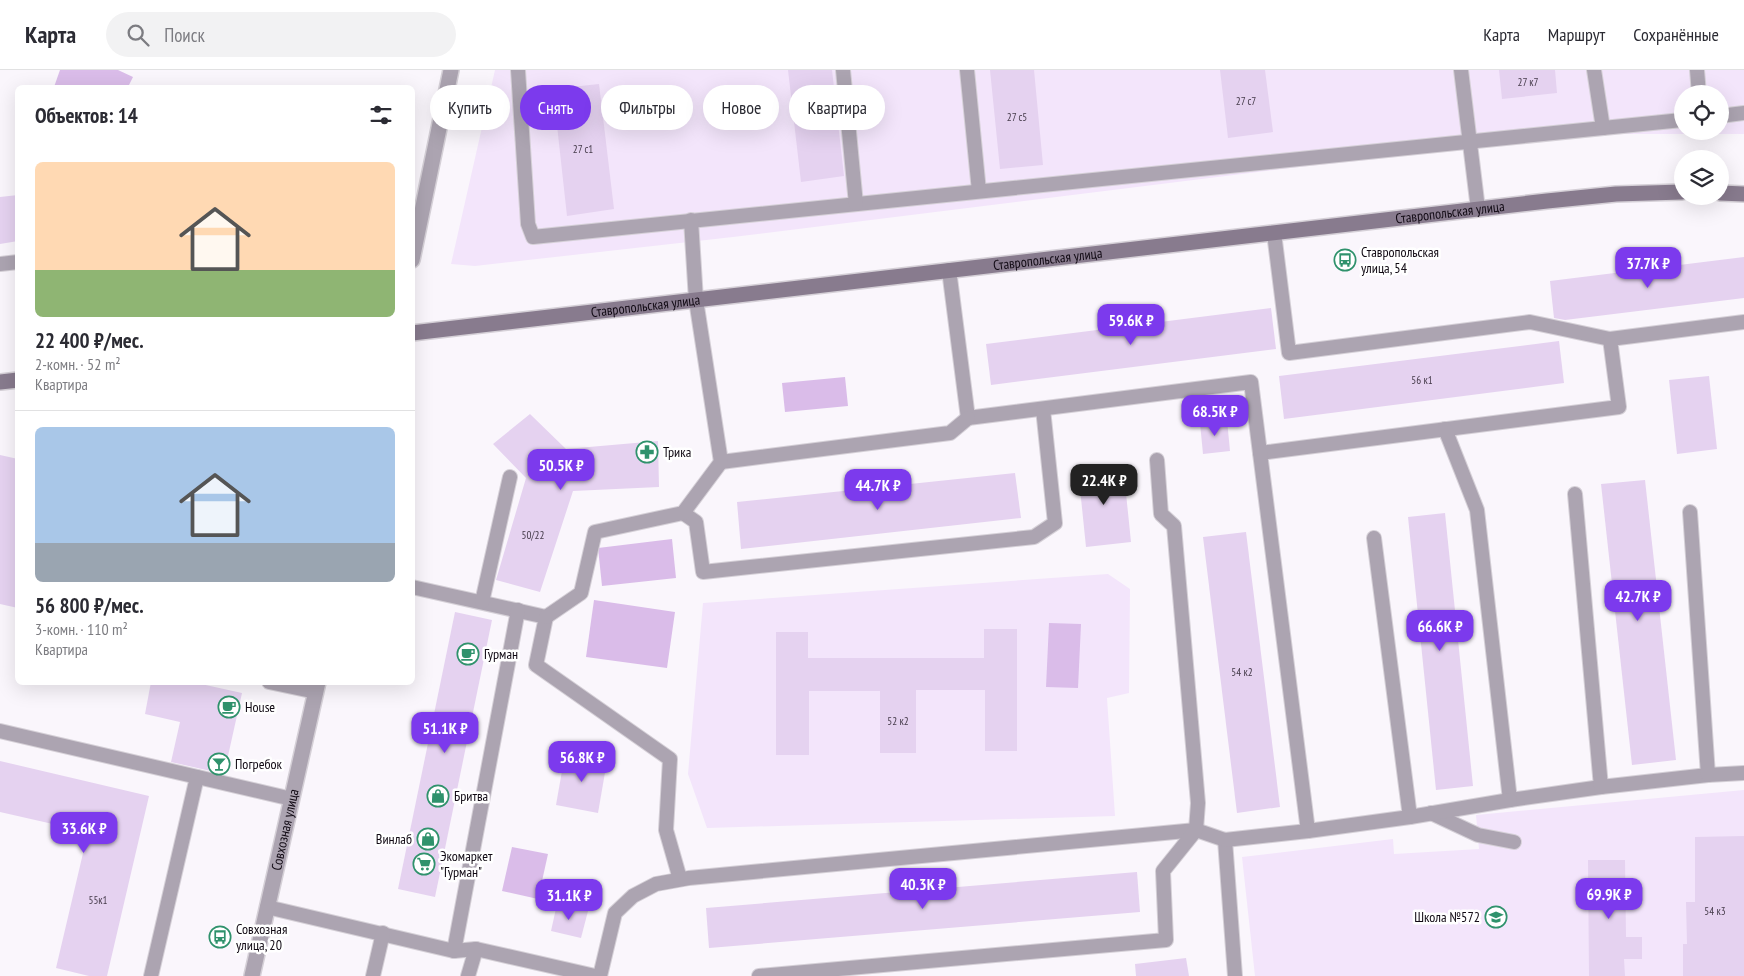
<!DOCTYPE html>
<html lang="ru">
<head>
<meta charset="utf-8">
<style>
  :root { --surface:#fff; --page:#f2f2f3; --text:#2b2b33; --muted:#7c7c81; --line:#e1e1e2; --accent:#7c3aed }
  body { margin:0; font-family:"PT Sans Narrow",sans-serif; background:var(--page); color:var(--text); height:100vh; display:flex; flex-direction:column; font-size:19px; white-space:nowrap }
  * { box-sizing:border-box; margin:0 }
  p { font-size:16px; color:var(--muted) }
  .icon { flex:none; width:28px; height:28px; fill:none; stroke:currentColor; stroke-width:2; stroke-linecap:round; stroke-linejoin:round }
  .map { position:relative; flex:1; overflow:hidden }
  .sheet { position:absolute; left:15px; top:15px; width:400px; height:600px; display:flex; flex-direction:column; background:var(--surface); border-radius:8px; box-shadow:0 5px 20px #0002 }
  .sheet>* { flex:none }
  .guide { position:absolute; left:430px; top:15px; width:475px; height:45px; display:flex; gap:10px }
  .fabs { position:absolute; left:1674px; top:15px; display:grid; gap:10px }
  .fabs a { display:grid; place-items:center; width:55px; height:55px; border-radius:50%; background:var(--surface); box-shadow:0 5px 20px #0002; font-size:25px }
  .price { position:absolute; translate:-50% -42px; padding:0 11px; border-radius:10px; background:var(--accent); color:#fff; font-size:16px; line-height:32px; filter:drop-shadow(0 1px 2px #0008) }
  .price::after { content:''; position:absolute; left:50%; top:30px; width:15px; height:11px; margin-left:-8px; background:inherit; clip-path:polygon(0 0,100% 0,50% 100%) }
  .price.selected { background:#222; color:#fff }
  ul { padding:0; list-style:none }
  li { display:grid; align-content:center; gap:10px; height:265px; padding:0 20px }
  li+li { border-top:1px solid var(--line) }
  li span { display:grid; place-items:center; height:155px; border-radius:8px; color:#555 }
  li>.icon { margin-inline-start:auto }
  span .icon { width:90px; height:90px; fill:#fffc; stroke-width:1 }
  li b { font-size:21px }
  h2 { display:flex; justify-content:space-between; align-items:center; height:60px; padding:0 20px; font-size:21px }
  .chip { padding:0 18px; border-radius:22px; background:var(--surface); box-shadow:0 5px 20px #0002; font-size:18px; line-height:45px }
  .chip.selected { background:var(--accent); color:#fff }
  header { display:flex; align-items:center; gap:30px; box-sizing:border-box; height:70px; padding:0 25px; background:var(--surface); border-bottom:1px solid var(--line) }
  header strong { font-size:24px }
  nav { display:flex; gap:28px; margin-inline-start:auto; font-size:18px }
  .search { width:350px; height:45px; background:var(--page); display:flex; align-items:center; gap:12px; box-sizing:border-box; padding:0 18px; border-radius:28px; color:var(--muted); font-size:19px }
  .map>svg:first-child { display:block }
  .built { fill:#f3e5fb; fill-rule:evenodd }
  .green { fill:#dabce9 }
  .building { fill:#e5d2f0 }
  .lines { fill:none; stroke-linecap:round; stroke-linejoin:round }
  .service-casing { stroke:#d5d0d7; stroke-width:16 }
  .minor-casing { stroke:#d5d0d7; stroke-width:18 }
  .tertiary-casing { stroke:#d5d0d7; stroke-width:18 }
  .secondary-casing { stroke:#d5d0d7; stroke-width:18 }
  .service { stroke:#aca4b1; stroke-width:14 }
  .minor { stroke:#aca4b1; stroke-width:15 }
  .tertiary { stroke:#aca4b1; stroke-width:15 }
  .secondary { stroke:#887b8e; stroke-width:15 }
  .labels { text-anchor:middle; stroke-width:5; stroke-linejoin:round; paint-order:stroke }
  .number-label { font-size:11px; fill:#453b4a }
  .street-label { font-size:14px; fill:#100913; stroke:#fff }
  .poi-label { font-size:14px; fill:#100913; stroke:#fff; text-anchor:start }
</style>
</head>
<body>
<header>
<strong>Карта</strong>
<div class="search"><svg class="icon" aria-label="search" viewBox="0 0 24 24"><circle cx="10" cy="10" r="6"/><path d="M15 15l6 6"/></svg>Поиск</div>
<nav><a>Карта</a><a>Маршрут</a><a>Сохранённые</a></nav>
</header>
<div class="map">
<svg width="1744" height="906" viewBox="0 0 1744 906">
  <rect width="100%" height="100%" fill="#faf6fc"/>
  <!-- built -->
  <g class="built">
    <path d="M495,0H1744V64H1617L1480,78L1299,97L733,167L475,196L451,194ZM1682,24H1720V61H1682Z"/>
    <polygon points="1108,504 1130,519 1129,623 1107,628 1115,746 707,758 688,704 703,533"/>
    <polygon points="1744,720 1744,906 1255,906 1242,787 1393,769 1394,784 1479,779 1476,745"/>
  </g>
  <!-- green -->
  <g class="green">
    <polygon points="60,0 118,0 133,7 128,17 54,17"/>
    <polygon points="845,307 848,336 785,342 782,313"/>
    <polygon points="672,469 676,508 602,516 598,478"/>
    <polygon points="594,530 675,542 667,598 586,587"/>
    <polygon points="1049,553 1081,554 1078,618 1046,617"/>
    <polygon points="512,777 548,784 538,829 502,821"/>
  </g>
  <!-- building -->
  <g class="building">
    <polygon points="788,0 832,0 844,106 801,112"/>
    <polygon points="990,0 1034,0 1043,95 1000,99"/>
    <polygon points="1220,0 1265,0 1273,62 1228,68"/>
    <polygon points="1499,0 1555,0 1557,23 1502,29"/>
    <polygon points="599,14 614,139 567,146 553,19"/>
    <polygon points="18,125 18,171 0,174 0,127"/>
    <polygon points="1744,187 1744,228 1565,250 1554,248 1550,211"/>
    <polygon points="1271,238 1276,279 991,315 986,274"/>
    <polygon points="1559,271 1564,313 1284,349 1279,306"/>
    <polygon points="1709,306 1717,379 1677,384 1669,310"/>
    <polygon points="530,344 566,379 658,371 659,417 573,421 540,522 496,510 526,408 493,374"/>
    <polygon points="1227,350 1230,381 1203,384 1200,353"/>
    <polygon points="0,385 18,389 18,538 0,534"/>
    <polygon points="1123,394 1131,472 1086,477 1078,399"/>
    <polygon points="1015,403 1021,448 741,479 737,432"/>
    <polygon points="1645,410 1676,690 1632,695 1601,414"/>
    <polygon points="1445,443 1473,716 1436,720 1408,447"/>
    <polygon points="1246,462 1280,737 1237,743 1203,467"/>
    <polygon points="455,542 492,550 435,827 398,819"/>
    <polygon points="984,559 1017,559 1017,681 985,681 985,620 916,620 916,683 880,683 880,621 809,621 809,685 776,685 776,562 808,562 808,588 984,588"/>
    <polygon points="151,612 192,612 242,623 224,704 171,692 180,652 145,644"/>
    <polygon points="565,684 607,691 598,743 556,735"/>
    <polygon points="0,691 149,726 107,906 89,906 56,898 88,762 0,742"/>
    <polygon points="1744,766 1744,906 1683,906 1683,874 1687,874 1686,832 1695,832 1695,767"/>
    <polygon points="1588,790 1625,790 1626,867 1642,867 1642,889 1624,889 1625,906 1589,906"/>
    <polygon points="1137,802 1140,842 709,878 706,838"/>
    <polygon points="557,834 588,841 581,868 551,861"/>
    <polygon points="1186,888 1189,906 1136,906 1135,894"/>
  </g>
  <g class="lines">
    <!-- service casing -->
    <g class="service-casing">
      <g id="service">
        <polyline points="518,0 528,154 533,167 1682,50"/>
        <polyline points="843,0 856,134"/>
        <polyline points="967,0 979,121"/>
        <polyline points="1461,0 1478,139"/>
        <polyline points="1594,0 1603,58"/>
        <polyline points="1697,0 1699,24"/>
        <polyline points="1720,46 1744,43"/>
        <polyline points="1274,163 1289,283 1530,252 1610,269"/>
        <polyline points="0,194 18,192"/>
        <polyline points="949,200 968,348 1251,312 1260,383 1619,337 1610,269 1744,252"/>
        <polyline points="1445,359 1477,440 1510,730 1601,717"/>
        <polyline points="1260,383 1308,761"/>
        <polyline points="721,392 950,363 968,348"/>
        <polyline points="1575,424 1601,717 1708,705"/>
        <polyline points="1690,442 1708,705 1744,703"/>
        <polyline points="683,443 696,452 703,502 1034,467 1055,453 1043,339"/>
        <polyline points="1374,468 1410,747"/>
        <polyline points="412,517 546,547 536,595 670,689 666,760 680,809"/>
        <polyline points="482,532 510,407"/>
        <polyline points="546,547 581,523 595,462 683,443 721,392 696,230 691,150"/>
        <polyline points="269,612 316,622"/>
        <polyline points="0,661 292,729"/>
        <polyline points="1431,743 1478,765 1514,772"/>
        <polyline points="1225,770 1235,906"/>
        <polyline points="267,837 454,881 476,879"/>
        <polyline points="454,881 518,540"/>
        <polyline points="151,906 197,707"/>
        <polyline points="373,906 383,863"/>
        <polyline points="468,906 476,879 595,906"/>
        <polyline points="600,906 615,843 633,826 656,814 689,808 1196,760 1225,770 1308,761 1410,747 1510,730"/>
        <polyline points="759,906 1166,870 1163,801 1196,760 1198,733 1174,456 1161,444 1157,390"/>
      </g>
    </g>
    <!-- minor casing -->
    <g class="minor-casing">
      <polyline id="minor" points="412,190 451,0"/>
    </g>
    <!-- tertiary casing -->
    <g class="tertiary-casing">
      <g id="tertiary">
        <path id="s1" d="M252,906L318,612"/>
      </g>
    </g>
    <!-- secondary casing -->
    <g class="secondary-casing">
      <g id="secondary">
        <polyline points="1720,123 1744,124"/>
        <path id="s2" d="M412,263L1547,131L1616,124L1682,122"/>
        <polyline points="0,312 18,310"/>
      </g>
    </g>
    <!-- service -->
    <use href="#service" class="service"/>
    <!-- minor -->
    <use href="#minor" class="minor"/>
    <!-- tertiary -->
    <use href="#tertiary" class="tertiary"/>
    <!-- secondary -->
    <use href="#secondary" class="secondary"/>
  </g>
  <!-- icons -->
  <defs>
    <g id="bus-ring" transform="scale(1.125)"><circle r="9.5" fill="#fff" stroke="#2f926c" stroke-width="1.5"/><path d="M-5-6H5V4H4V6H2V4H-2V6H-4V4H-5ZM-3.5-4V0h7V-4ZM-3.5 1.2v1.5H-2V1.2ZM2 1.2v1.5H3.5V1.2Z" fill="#2f926c"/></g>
    <g id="pharmacy-ring" transform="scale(1.125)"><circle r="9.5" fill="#fff" stroke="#2f926c" stroke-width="1.5"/><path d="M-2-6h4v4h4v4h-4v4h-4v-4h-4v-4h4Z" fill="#2f926c"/></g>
    <g id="cafe-ring" transform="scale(1.125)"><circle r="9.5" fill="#fff" stroke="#2f926c" stroke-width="1.5"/><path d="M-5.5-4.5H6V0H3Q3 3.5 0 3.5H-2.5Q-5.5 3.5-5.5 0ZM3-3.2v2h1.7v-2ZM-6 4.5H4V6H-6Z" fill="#2f926c"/></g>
    <g id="bar-ring" transform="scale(1.125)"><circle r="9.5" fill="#fff" stroke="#2f926c" stroke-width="1.5"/><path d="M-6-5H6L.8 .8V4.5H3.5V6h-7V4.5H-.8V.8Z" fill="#2f926c"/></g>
    <g id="shop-ring" transform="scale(1.125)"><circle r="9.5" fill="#fff" stroke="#2f926c" stroke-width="1.5"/><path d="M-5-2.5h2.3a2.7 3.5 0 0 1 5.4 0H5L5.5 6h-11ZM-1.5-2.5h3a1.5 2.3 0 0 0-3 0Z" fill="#2f926c"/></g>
    <g id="supermarket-ring" transform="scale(1.125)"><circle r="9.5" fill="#fff" stroke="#2f926c" stroke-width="1.5"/><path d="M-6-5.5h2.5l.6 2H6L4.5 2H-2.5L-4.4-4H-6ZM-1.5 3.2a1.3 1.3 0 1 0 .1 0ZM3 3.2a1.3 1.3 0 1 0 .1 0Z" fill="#2f926c"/></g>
    <g id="school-ring" transform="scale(1.125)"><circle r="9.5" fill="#fff" stroke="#2f926c" stroke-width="1.5"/><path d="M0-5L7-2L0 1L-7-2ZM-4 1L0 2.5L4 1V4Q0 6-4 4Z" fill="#2f926c"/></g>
  </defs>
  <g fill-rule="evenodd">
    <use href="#bus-ring" x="1345" y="190"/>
    <use href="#pharmacy-ring" x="647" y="382"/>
    <use href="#cafe-ring" x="468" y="584"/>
    <use href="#cafe-ring" x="229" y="637"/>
    <use href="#bar-ring" x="219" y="694"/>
    <use href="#shop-ring" x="438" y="726"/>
    <use href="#shop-ring" x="428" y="769"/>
    <use href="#supermarket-ring" x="424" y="794"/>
    <use href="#school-ring" x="1496" y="847"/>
    <use href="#bus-ring" x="220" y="867"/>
  </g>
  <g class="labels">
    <!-- number labels -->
    <g class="number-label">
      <text x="1528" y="16">27 к7</text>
      <text x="1246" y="35">27 с7</text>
      <text x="1017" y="51">27 с5</text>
      <text x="583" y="83">27 с1</text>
      <text x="1422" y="314">56 к1</text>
      <text x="533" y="469">50/22</text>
      <text x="1242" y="606">54 к2</text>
      <text x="898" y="655">52 к2</text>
      <text x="98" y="834">55к1</text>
      <text x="1715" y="845">54 к3</text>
    </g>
    <!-- street labels -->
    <g class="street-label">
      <text dy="5" stroke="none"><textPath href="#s2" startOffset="1045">Ставропольская улица</textPath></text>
      <text dy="5" stroke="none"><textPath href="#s2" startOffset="640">Ставропольская улица</textPath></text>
      <text dy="5" stroke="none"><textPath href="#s2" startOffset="235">Ставропольская улица</textPath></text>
      <text dy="5" stroke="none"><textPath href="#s1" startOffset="150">Совхозная улица</textPath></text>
    </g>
    <!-- poi labels -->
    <g class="poi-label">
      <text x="1361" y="187">Ставропольская<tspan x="1361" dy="16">улица, 54</tspan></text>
      <text x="663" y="387">Трика</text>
      <text x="484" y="589">Гурман</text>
      <text x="245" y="642">House</text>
      <text x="235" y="699">Погребок</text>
      <text x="454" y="731">Бритва</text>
      <text x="412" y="774" text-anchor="end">Винлаб</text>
      <text x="440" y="791">Экомаркет<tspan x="440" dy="16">"Гурман"</tspan></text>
      <text x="1480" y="852" text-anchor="end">Школа №572</text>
      <text x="236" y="864">Совхозная<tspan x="236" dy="16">улица, 20</tspan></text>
    </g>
  </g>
</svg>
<div class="fabs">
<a><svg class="icon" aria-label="locate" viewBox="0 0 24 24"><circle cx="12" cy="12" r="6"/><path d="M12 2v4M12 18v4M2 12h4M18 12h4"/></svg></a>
<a><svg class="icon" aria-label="layers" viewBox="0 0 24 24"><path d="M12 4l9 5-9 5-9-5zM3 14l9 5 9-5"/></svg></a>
</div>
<b class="price" style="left:1648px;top:219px">37.7K ₽</b>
<b class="price" style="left:1131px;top:276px">59.6K ₽</b>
<b class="price" style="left:1215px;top:367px">68.5K ₽</b>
<b class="price" style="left:561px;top:421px">50.5K ₽</b>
<b class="price selected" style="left:1104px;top:436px">22.4K ₽</b>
<b class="price" style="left:878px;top:441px">44.7K ₽</b>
<b class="price" style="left:1638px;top:552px">42.7K ₽</b>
<b class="price" style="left:1440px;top:582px">66.6K ₽</b>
<b class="price" style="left:445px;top:684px">51.1K ₽</b>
<b class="price" style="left:582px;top:713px">56.8K ₽</b>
<b class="price" style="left:84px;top:784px">33.6K ₽</b>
<b class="price" style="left:923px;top:840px">40.3K ₽</b>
<b class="price" style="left:1609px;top:850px">69.9K ₽</b>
<b class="price" style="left:569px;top:851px">31.1K ₽</b>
<div class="guide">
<a class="chip">Купить</a>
<a class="chip selected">Снять</a>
<a class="chip">Фильтры</a>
<a class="chip">Новое</a>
<a class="chip">Квартира</a>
</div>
<section class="sheet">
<h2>Объектов: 14<svg class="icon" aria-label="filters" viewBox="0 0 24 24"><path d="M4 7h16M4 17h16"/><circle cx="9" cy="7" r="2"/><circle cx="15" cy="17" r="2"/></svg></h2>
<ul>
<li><span style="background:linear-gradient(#ffd9b3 70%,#8fb573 0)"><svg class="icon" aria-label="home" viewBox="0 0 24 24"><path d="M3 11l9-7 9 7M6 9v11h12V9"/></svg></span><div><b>22 400 ₽/мес.</b><p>2-комн. · 52 m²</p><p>Квартира</p></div></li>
<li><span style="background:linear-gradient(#a9c7e8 75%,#9aa5b1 0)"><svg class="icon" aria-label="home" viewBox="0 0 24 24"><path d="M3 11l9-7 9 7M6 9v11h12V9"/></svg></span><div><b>56 800 ₽/мес.</b><p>3-комн. · 110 m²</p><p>Квартира</p></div></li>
</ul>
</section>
</div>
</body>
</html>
